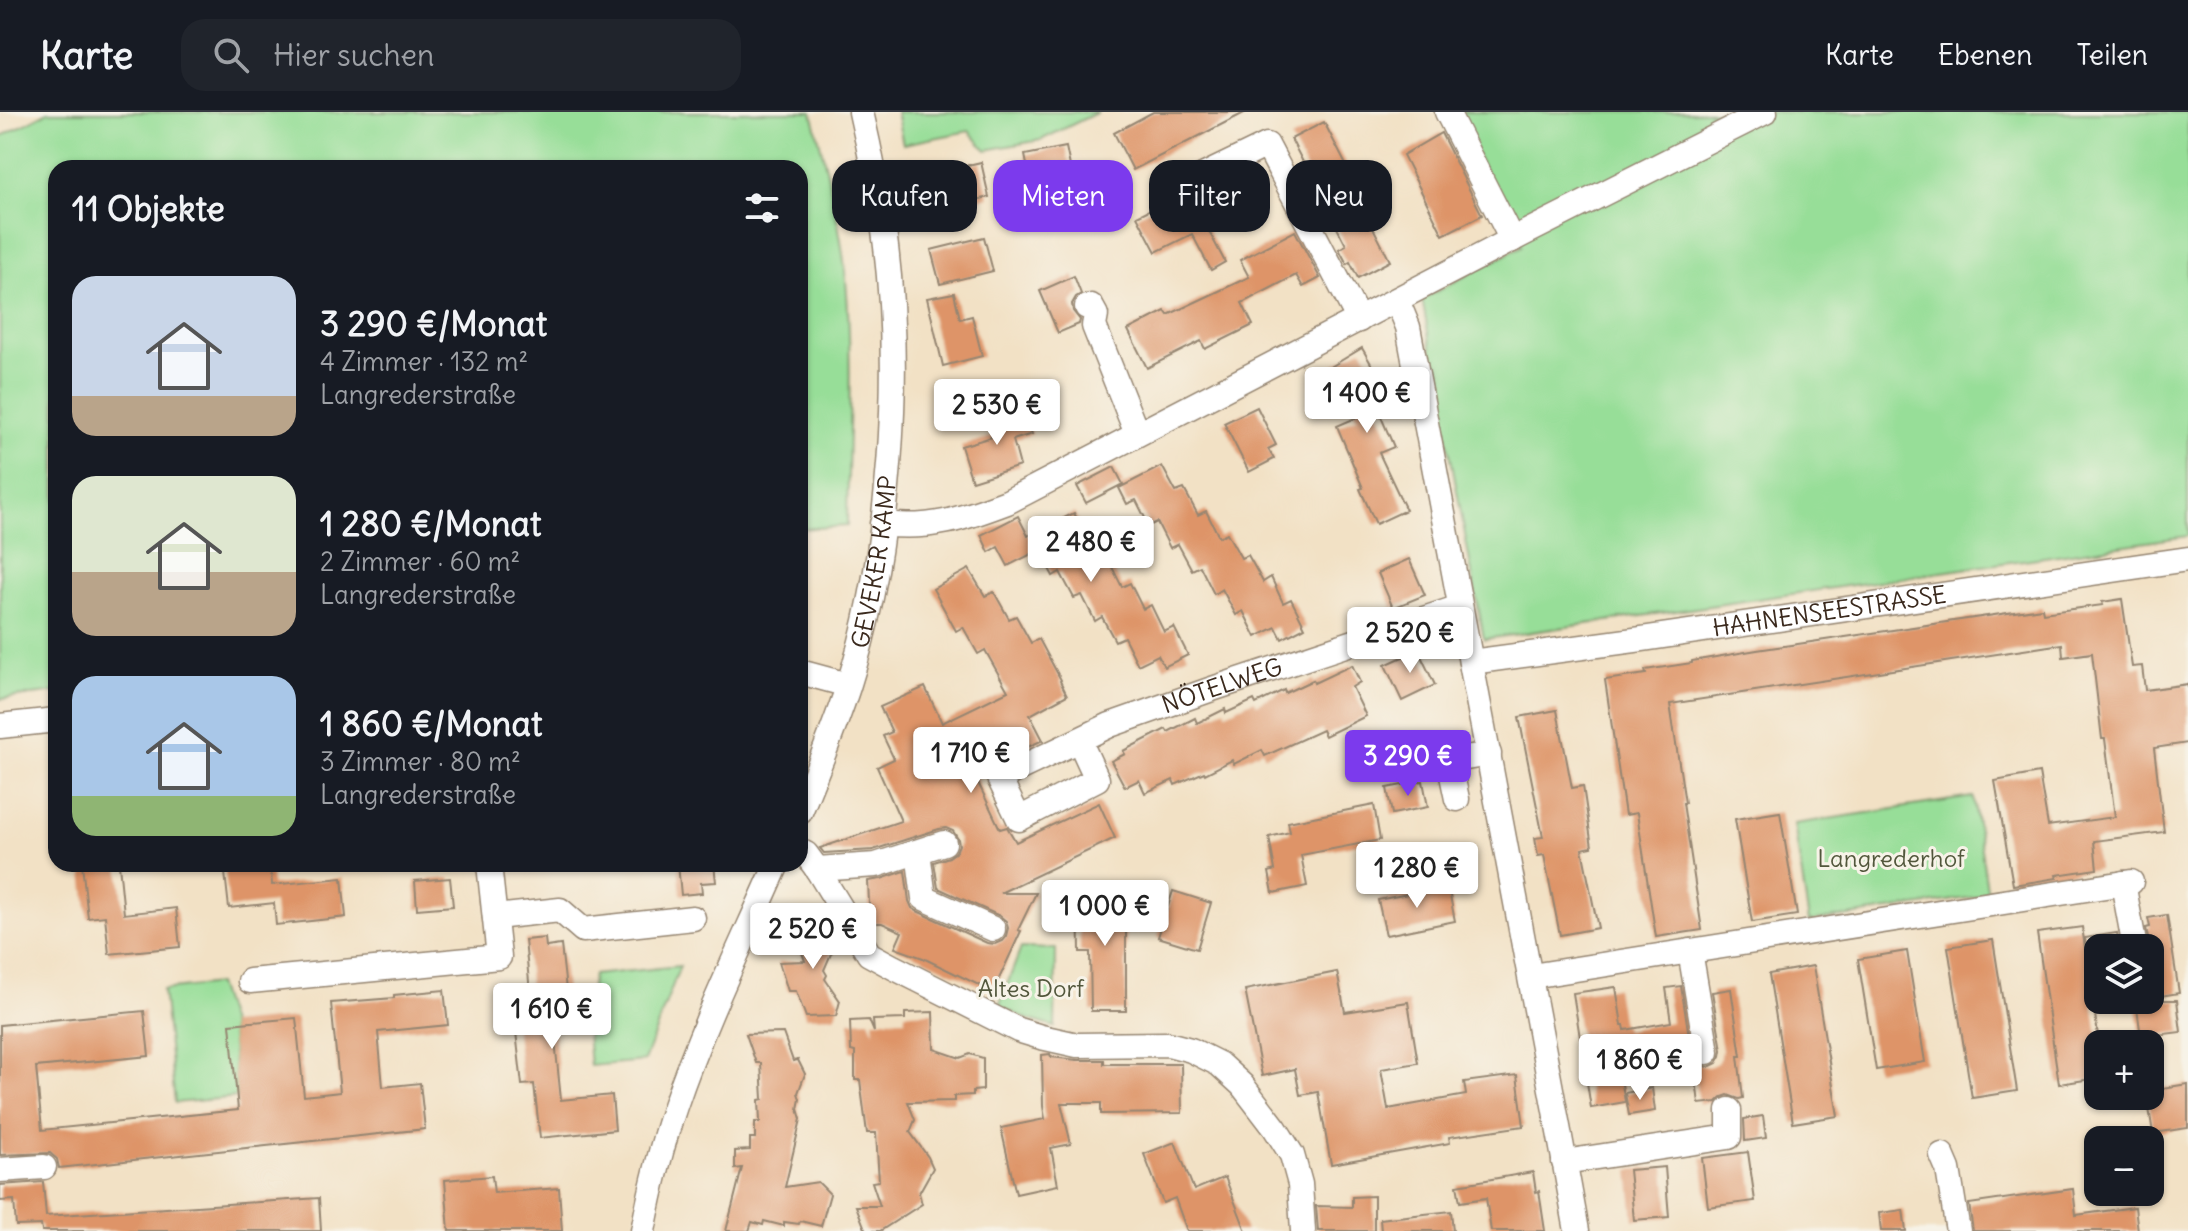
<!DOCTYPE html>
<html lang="de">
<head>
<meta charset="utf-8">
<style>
  :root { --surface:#171b24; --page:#20242c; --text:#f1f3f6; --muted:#9ea1a6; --line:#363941; --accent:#7c3aed }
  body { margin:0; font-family:Delius,sans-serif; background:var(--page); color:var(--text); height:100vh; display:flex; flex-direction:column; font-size:30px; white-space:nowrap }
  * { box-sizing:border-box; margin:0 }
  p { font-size:26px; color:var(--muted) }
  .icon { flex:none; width:44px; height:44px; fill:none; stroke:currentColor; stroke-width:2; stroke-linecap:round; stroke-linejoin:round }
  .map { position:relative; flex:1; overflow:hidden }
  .details { position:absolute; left:48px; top:48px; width:760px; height:712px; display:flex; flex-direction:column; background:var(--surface); border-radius:24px; box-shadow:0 2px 6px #0004 }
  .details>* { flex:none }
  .top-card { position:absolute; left:832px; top:48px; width:760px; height:72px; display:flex; gap:16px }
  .tools { position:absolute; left:2084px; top:822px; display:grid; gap:16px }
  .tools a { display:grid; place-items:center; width:80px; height:80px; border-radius:16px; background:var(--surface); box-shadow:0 2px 6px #0004; font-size:40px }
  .price { position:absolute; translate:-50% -68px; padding:0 18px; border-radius:8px; background:#fff; color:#222; font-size:26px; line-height:52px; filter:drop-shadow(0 2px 4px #0008) }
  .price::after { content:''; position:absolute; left:50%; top:48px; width:24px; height:18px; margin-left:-12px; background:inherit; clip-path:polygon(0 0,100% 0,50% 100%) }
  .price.current { background:var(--accent); color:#fff }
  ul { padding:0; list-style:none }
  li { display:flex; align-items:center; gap:24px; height:200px; padding:0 24px }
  li span { display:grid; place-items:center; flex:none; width:224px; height:160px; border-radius:24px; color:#555 }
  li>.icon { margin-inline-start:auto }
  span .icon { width:96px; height:96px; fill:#fffc; stroke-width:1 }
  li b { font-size:34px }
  h2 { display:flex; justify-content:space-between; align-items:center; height:96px; padding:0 24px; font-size:34px }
  .tag { padding:0 28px; border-radius:24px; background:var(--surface); box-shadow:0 2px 6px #0004; font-size:28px; line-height:72px }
  .tag.current { background:var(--accent); color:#fff }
  header { display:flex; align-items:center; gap:48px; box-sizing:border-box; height:112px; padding:0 40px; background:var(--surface); border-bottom:2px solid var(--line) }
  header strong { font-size:38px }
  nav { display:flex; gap:44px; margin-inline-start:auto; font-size:28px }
  .search { width:560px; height:72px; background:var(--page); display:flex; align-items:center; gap:20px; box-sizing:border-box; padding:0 28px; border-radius:24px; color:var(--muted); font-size:30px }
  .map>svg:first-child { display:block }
  .green { fill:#97de98; stroke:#69845b; stroke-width:2 }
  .building { fill:#de9467 }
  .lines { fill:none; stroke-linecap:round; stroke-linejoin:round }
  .minor-casing { stroke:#968672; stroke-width:27 }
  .minor { stroke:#fff; stroke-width:24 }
  .labels { text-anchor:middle; stroke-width:6; stroke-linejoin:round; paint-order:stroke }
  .street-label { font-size:24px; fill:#3b2a1e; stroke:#f7f3e8 }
  .park-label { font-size:24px; fill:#52573c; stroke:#f7f3e8 }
</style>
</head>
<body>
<header>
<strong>Karte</strong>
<div class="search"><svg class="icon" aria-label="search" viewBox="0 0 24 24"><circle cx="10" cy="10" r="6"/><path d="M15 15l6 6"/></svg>Hier suchen</div>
<nav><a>Karte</a><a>Ebenen</a><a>Teilen</a></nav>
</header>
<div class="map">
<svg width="2188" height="1119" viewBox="0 0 2188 1119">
  <rect width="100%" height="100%" fill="#f7f3e8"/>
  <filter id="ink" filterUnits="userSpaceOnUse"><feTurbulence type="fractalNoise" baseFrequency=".0125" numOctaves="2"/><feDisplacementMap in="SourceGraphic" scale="16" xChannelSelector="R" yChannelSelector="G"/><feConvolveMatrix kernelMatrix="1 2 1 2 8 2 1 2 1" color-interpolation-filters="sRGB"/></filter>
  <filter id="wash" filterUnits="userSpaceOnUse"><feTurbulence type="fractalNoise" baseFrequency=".006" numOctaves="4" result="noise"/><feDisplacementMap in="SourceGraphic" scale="32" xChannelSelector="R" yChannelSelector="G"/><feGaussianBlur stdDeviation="1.8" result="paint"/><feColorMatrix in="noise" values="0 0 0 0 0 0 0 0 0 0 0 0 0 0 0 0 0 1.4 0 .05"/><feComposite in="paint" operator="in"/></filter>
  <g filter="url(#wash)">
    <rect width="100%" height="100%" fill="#f2e1c5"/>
    <!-- green -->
    <g class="green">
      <path d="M48,0H812C826,55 841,111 846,168C853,250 848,332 847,414L800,417V56H56V580L0,587V25Z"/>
      <polygon points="896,0 1098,0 1041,28 986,38 969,19 903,32"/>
      <polygon points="1455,0 2188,0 2188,424 1484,527 1422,187 1522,134"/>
      <polygon points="1973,685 1988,783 1809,810 1794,712"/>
      <polygon points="1021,836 1056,837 1055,915 1027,907 999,894"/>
      <polygon points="680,854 644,949 590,954 586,907 593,863"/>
      <polygon points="217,872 230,912 237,985 175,991 163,878"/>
    </g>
    <g id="blocks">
      <!-- building -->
      <g class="building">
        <polygon points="1153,0 1246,0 1133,58 1114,21"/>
        <polygon points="1324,10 1367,94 1363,96 1390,149 1358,166 1350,150 1347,152 1339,137 1346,133 1291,27"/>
        <polygon points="1441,21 1482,103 1443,123 1403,43"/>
        <polygon points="1066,35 1072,64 1031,72 1025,43"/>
        <polygon points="981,50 989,85 950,94 942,59"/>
        <polygon points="1241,62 1253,87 1204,110 1225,150 1211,158 1192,122 1156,140 1137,104 1169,88 1176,91 1185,90"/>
        <polygon points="1295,119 1320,166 1303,175 1296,163 1242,191 1253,213 1205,237 1201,229 1147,256 1128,218 1165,199 1168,203 1249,165 1240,148"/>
        <polygon points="984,125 993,159 940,172 931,138"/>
        <polygon points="1074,164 1081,182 1076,185 1072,192 1073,199 1080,208 1079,212 1058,221 1040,179"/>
        <polygon points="954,181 960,207 972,204 982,244 943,254 927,186"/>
        <polygon points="1362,236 1386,278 1373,286 1394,335 1379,341 1406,398 1376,412 1360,377 1363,376 1337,314 1358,305 1329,256"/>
        <polygon points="1257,295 1276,333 1268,337 1274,347 1249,360 1224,311"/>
        <polygon points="1023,298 1032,322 1013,328 1020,354 972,369 961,334 992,325 988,309"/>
        <polygon points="1162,354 1176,380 1184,377 1198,403 1206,399 1219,425 1227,421 1241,446 1248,443 1263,470 1271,465 1283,491 1291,487 1305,515 1282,527 1276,515 1256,525 1243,499 1236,503 1222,477 1214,482 1200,454 1192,458 1178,432 1170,436 1157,410 1149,414 1136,388 1127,392 1119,376"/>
        <polygon points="1114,355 1123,372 1086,391 1077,374"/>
        <polygon points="1074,401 1101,453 1109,449 1122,475 1130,471 1143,497 1151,493 1164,520 1174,515 1188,543 1164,555 1158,543 1138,553 1124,525 1115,529 1102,505 1095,509 1082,483 1074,486 1060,460 1053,464 1039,438 1008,454 998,435 989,440 981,423 1018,404 1028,424"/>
        <polygon points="1409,447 1425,483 1393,496 1378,461"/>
        <polygon points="969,457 985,484 994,480 1009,507 1016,504 1031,531 1039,527 1061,568 1060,569 1067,583 1030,603 1043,628 973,660 1000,717 1007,715 1016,730 1099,691 1115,726 1000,781 1036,781 1018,818 1021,819 993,880 923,846 895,836 902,820 882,811 870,811 868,769 881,767 905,759 909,789 912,796 917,799 987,831 995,832 1002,829 1006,824 1008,816 1006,809 1000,804 938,776 934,750 949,745 956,740 959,733 958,727 953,719 946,716 939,717 873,738 824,741 820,736 901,709 877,655 894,647 883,624 892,620 880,595 925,575 942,611 1008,579 985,538 978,542 963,515 956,519 933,477"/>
        <polygon points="2122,487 2132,555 2142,554 2145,578 2188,572 2188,631 2154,636 2164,720 2094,729 2097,757 2056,763 2057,766 2013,773 1995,669 2039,661 2048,714 2115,705 2105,627 2102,627 2092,541 2063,545 2062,532 1670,592 1685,691 1683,691 1702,818 1656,825 1637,701 1625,703 1605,568 1646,562 1645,558 1692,551 1692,549 1757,538 2042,496 2043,501 2103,493 2102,490"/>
        <polygon points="1418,538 1435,573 1402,589 1385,553"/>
        <polygon points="1352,553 1360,570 1352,575 1366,604 1325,624 1322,618 1265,644 1262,638 1234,652 1232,648 1205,662 1204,660 1175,673 1173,668 1145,681 1139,668 1125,675 1111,649 1125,642 1123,639 1166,617 1168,620 1195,606 1197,611 1225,597 1226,601 1254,588 1256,592 1284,578 1285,581 1313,568 1314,571"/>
        <polygon points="1557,598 1572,676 1583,674 1592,735 1582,737 1598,816 1560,823 1544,743 1538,744 1535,726 1543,725 1519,605"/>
        <polygon points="1423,669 1428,695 1392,702 1387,676"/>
        <polygon points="1374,693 1380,728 1301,743 1307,774 1273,781 1269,760 1275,758 1269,725 1290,720 1288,710"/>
        <polygon points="1780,700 1797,803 1752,810 1735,707"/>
        <polygon points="82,752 119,752 124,802 176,796 180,835 109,842 105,804 88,806"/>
        <polygon points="224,752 262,752 263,761 271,760 272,773 342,766 346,805 276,813 274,791 229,796"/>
        <polygon points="678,752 714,752 716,770 701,771 702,781 681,783"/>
        <polygon points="450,766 453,794 417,797 415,769"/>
        <polygon points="1448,774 1455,809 1386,823 1378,788"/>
        <polygon points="1173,779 1211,791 1197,837 1158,825"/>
        <polygon points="1121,780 1121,793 1126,793 1126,899 1091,899 1090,840 1080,840 1079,781"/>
        <polygon points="2167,803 2179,881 2160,884 2153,836 2150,836 2146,816 2150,815 2148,806"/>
        <polygon points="830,812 837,828 824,858 827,863 825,867 840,889 836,904 806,905 796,879 788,879 779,850 805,849 792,813"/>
        <polygon points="2082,815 2098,923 2098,966 2059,972 2037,821"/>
        <polygon points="2117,821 2120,836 2086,836 2085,826"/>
        <polygon points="545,826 546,835 561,833 567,887 551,889 561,988 612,983 615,1018 540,1026 534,972 522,973 513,893 531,891 525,828"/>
        <polygon points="1993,828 2017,979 1972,986 1948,835"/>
        <polygon points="1907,839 1925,950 1876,958 1858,847"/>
        <polygon points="1813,854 1838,1004 1793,1011 1769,862"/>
        <polygon points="1337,860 1345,900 1408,890 1418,951 1381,957 1388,997 1466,983 1464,970 1517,963 1524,1014 1449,1025 1450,1031 1331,1052 1318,980 1300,983 1295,957 1262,964 1245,878"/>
        <polygon points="1681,874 1692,943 1696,950 1703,954 1709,955 1717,951 1721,944 1722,938 1712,880 1731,877 1741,944 1738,944 1743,986 1739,987 1728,983 1722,985 1717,990 1699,992 1694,952 1678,954 1675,933 1617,943 1625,990 1591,996 1573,881 1616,875 1622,913 1624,913 1625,918 1671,910 1666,876"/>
        <polygon points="444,878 448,913 378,920 383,975 420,971 425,1017 59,1056 57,1047 50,1041 0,1043 0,913 144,899 149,944 36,955 42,1018 238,998 230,912 296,906 304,984 340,980 331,891 394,886 394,883"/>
        <polygon points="2136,888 2177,888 2181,920 2141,925"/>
        <polygon points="933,900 934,937 960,946 970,942 983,946 983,978 973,979 973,983 954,984 954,989 908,990 915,1008 910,1020 928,1045 933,1056 919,1081 922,1092 880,1119 866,1119 856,1094 880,1094 872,1070 879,1069 876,1021 867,1021 860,968 855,968 855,940 851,939 850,909 869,908 874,920 873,908 905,907 905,901"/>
        <polygon points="783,921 793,949 798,948 805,962 798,981 800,987 798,997 801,1007 785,1075 818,1070 830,1082 821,1114 800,1109 799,1112 784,1110 784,1114 764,1109 763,1113 752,1110 749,1119 726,1119 742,1056 735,1057 735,1039 750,1038 750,1026 755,1026 755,1010 760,1010 759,988 763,987 761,951 756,951 746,922"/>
        <polygon points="1050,942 1051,945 1077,948 1104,948 1104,952 1181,952 1182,1001 1101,1002 1101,991 1061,991 1071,1032 1051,1036 1058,1073 1016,1082 1001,1016 1045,1007 1043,994 1042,943"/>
        <polygon points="2188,972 2188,1016 2153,1021 2147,984 2150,984 2150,978"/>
        <polygon points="1652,976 1655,999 1629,1003 1625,981"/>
        <polygon points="1763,1004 1766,1026 1745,1029 1744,1007"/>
        <polygon points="1175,1030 1194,1078 1225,1065 1246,1119 1187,1119 1175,1086 1163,1091 1144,1042"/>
        <polygon points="1748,1040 1755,1089 1708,1095 1702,1046"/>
        <polygon points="1665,1055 1669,1105 1634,1108 1629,1058"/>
        <polygon points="1533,1060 1536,1080 1539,1079 1545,1119 1491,1119 1486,1086 1460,1090 1457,1073"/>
        <polygon points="492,1064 494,1081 559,1076 562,1119 449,1119 445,1068"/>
        <polygon points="43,1070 46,1104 319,1086 321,1119 42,1119 41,1113 16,1114 14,1088 0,1089 0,1073"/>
        <polygon points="2073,1077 2076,1103 2135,1095 2138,1119 1973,1119 1969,1092"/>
        <polygon points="1374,1084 1374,1119 1318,1119 1316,1094 1352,1095 1352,1085"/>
        <polygon points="1903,1098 1906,1119 1881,1119 1879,1101"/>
        <polygon points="1451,1099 1453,1119 1381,1119 1380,1107"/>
      </g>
    </g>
  </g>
  <g filter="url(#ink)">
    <use href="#blocks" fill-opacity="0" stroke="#968672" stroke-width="2"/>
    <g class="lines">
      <!-- minor casing -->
      <g class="minor-casing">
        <g id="minor">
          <polyline points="1447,0 1512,128"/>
          <polyline points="1178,76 1267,33 1359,208"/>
          <path d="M1397,188L1408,215C1463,516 1523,817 1577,1119"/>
          <polyline points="1087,195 1091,194 1096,203 1094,214 1137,322"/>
          <path d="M882,412C931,418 962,407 1007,390L1523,122L1765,0"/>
          <path id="s1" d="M1471,550L1642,527L2188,447"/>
          <polyline points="800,560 848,573"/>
          <polyline points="0,614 56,608"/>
          <path id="s2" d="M1079,628L999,666L1019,707L1097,667L1079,628L1110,613L1212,577L1460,495"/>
          <polyline points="1457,687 1449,649 1489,642"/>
          <path id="s3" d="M800,700C817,659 834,617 848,575C891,441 903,259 884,119C878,79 870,39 861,0"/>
          <polyline points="800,739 806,742 817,757 869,842 893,855 1018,918 1041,925 1077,933 1168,932 1191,938 1219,952 1242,973 1275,1016 1292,1043 1300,1072 1303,1119"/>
          <polyline points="918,740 924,786 993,817"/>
          <polyline points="817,757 876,753 944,731"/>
          <polyline points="2123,771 2135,836"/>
          <polyline points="495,805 560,798 583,818 693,806"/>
          <polyline points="1690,839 1707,940"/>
          <polyline points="1531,864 2131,770"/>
          <polyline points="250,869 499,845 489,752"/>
          <polyline points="1942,1043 1948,1057 1958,1119"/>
          <polyline points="1564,1050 1729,1025 1729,998"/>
          <polyline points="0,1058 44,1055"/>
          <path d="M643,1119C651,1077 661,1035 675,994C703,911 742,832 777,752"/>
        </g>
      </g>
      <!-- minor -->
      <use href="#minor" class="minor"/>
    </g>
  </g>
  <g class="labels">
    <!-- street labels -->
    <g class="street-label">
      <text dy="8" stroke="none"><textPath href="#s3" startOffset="262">GEVEKER KAMP</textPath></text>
      <text dy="8" stroke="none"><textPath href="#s1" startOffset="362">HAHNENSEESTRASSE</textPath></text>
      <text dy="8" stroke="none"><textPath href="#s2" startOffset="418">NÖTELWEG</textPath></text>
    </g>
    <!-- park labels -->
    <g class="park-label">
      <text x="1891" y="755">Langrederhof</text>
      <text x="1031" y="885">Altes Dorf</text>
    </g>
  </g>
</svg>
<div class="tools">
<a><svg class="icon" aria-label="layers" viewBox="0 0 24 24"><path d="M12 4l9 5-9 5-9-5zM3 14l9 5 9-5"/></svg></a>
<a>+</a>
<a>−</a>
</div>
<b class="price" style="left:1367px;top:323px">1 400 €</b>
<b class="price" style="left:997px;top:335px">2 530 €</b>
<b class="price" style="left:1091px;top:472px">2 480 €</b>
<b class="price" style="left:1410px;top:563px">2 520 €</b>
<b class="price" style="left:971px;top:683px">1 710 €</b>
<b class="price current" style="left:1408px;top:686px">3 290 €</b>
<b class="price" style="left:1417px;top:798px">1 280 €</b>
<b class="price" style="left:1105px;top:836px">1 000 €</b>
<b class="price" style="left:813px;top:859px">2 520 €</b>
<b class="price" style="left:552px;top:939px">1 610 €</b>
<b class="price" style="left:1640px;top:990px">1 860 €</b>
<div class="top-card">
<a class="tag">Kaufen</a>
<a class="tag current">Mieten</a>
<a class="tag">Filter</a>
<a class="tag">Neu</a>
</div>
<section class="details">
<h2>11 Objekte<svg class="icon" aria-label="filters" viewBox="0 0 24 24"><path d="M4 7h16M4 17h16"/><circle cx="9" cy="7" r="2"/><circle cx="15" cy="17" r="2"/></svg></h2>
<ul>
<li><span style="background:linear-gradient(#c9d6e8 75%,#b9a48a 0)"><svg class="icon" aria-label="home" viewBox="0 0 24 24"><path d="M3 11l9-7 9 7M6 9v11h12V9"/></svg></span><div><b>3 290 €/Monat</b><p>4 Zimmer · 132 m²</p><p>Langrederstraße</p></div></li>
<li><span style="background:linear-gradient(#dfe7d0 60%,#b9a48a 0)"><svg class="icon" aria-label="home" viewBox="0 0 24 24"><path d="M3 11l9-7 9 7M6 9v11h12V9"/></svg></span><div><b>1 280 €/Monat</b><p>2 Zimmer · 60 m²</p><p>Langrederstraße</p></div></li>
<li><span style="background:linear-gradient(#a9c7e8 75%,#8fb573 0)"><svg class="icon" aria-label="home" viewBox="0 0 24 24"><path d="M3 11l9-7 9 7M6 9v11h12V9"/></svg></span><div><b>1 860 €/Monat</b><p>3 Zimmer · 80 m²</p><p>Langrederstraße</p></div></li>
</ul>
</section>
</div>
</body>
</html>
